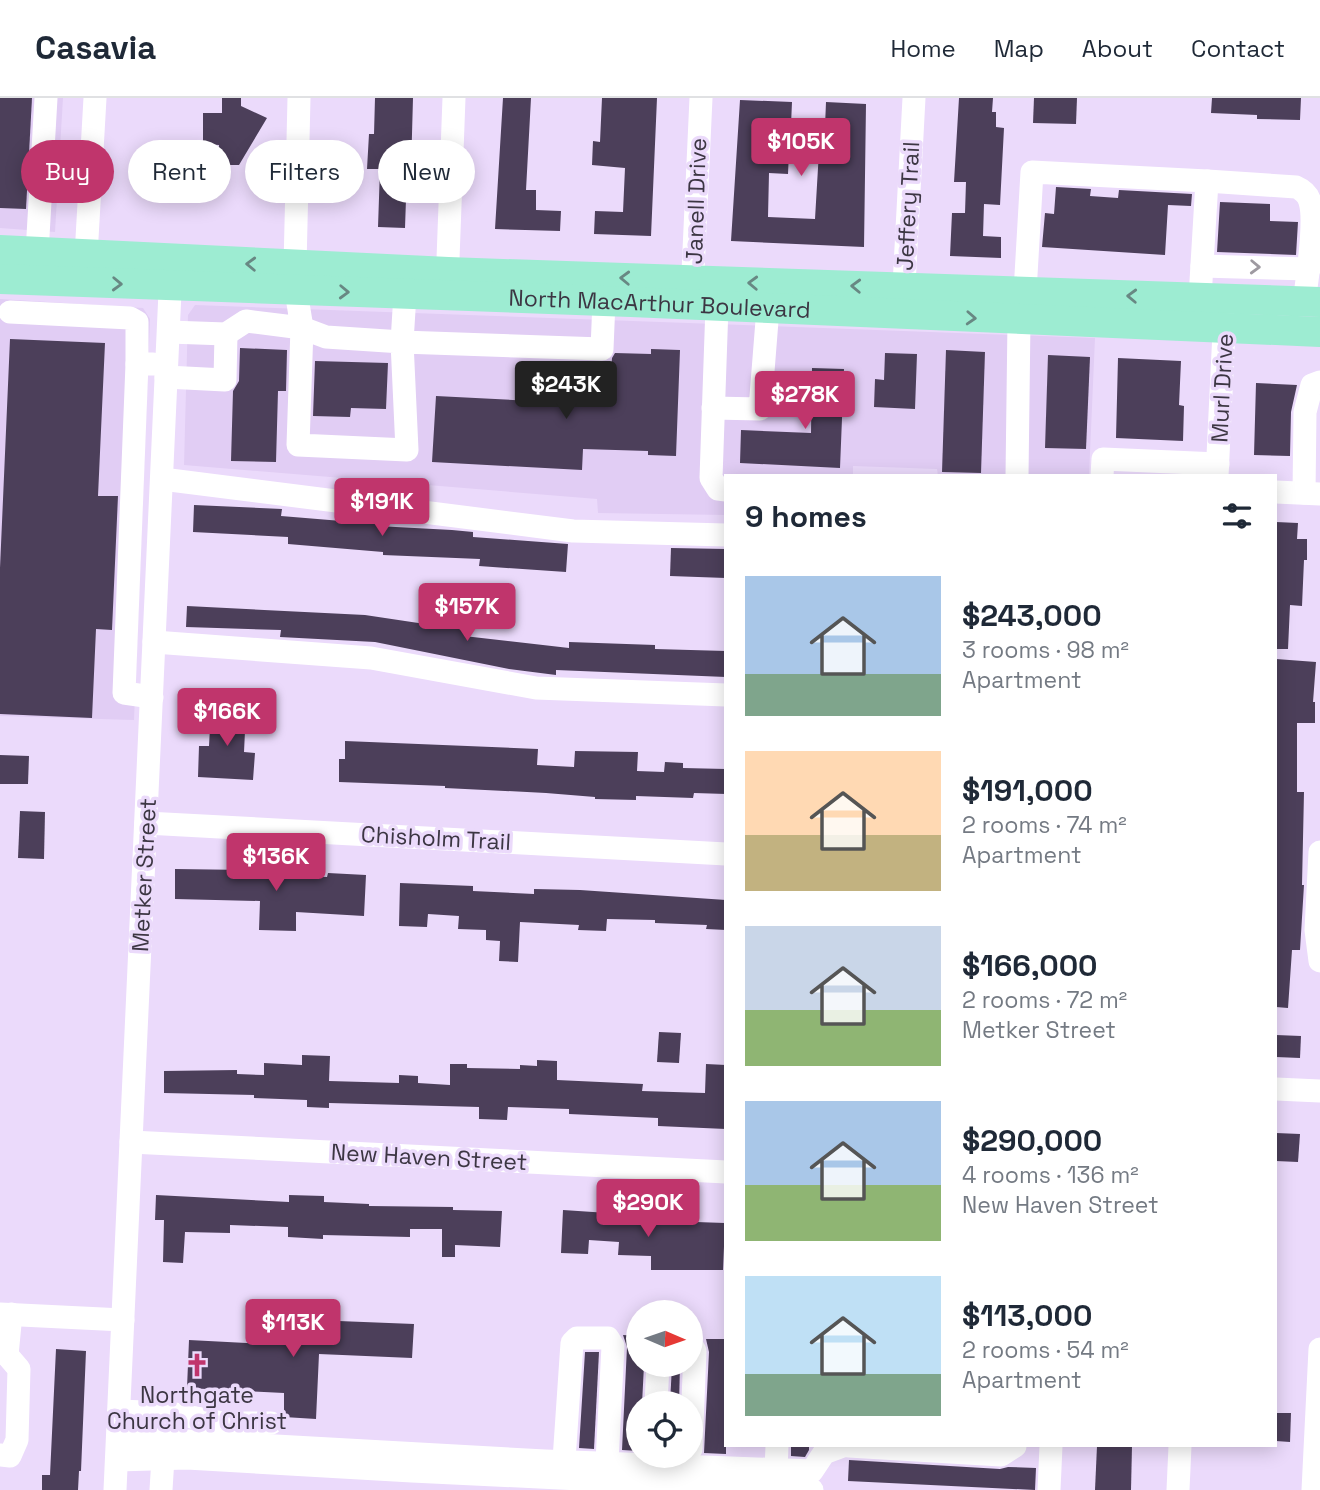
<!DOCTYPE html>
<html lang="en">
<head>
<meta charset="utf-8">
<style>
  :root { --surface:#fff; --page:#f2f2f3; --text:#1f2937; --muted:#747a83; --line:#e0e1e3; --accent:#c0356c }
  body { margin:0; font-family:"Space Grotesk",sans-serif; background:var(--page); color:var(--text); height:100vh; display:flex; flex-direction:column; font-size:26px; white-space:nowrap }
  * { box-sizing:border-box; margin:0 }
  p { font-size:23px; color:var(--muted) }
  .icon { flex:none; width:38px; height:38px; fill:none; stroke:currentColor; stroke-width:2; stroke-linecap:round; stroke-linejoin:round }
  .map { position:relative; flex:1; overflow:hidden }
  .sheet { position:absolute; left:724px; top:376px; width:553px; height:973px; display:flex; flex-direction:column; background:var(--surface); border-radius:0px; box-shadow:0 4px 18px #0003 }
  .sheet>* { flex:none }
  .top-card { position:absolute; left:21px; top:42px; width:598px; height:63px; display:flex; gap:14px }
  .needle { width:46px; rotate:92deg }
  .tools { position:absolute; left:626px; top:1202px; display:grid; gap:14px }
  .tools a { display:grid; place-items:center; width:77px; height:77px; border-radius:50%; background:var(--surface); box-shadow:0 4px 18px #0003; font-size:35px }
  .price { position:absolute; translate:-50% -60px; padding:0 16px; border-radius:7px; background:var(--accent); color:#fff; font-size:23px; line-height:46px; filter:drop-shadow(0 2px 4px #0008) }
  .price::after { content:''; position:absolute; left:50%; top:42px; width:21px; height:16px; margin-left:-10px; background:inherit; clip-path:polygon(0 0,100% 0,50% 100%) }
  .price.on { background:#222; color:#fff }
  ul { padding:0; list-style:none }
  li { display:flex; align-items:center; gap:21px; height:175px; padding:0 21px }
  li span { display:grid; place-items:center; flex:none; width:196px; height:140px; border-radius:0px; color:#555 }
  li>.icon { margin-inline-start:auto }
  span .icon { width:84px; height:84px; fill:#fffc; stroke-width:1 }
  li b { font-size:30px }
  h2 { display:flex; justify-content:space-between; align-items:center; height:84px; padding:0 21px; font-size:30px }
  .pill { padding:0 24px; border-radius:32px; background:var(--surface); box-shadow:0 4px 18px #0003; font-size:24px; line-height:63px }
  .pill.on { background:var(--accent); color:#fff }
  header { display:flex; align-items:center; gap:42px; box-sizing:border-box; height:98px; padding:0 35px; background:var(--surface); border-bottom:2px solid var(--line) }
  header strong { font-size:33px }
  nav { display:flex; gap:38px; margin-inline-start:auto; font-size:24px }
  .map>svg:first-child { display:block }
  .built { fill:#e1cdf4 }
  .building { fill:#4c3f5a }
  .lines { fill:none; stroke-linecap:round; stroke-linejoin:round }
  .minor { stroke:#fff; stroke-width:23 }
  .major { stroke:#9decd2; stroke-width:30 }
  .oneway { stroke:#688883 }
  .oneway2 { stroke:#9e9aa1 }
  .labels { text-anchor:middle; stroke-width:7; stroke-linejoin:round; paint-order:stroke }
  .street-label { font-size:23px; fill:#3c3643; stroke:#ebdafb }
  .poi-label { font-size:23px; fill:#3c3643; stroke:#ebdafb }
</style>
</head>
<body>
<header>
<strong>Casavia</strong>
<nav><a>Home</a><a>Map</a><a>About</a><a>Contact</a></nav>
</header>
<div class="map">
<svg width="1320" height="1392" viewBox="0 0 1320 1392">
  <rect width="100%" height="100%" fill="#ebdafb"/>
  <!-- built -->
  <g class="built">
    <polygon points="0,0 63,0 55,134 0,130"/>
    <polygon points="0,201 143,210 150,221 134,622 0,618"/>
    <polygon points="195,207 1095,240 1089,378 938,378 937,371 853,368 853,378 726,378 726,417 598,415 597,401 184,367 188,217"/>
  </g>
  <!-- building -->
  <g class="building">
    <polygon points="0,0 32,0 26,111 0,110"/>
    <polygon points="222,0 241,0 241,8 267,20 239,67 218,67 219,47 203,46 203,15 222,15"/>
    <polygon points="375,0 413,0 411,72 407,72 405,130 378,129 380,71 367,71 369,36 374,36"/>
    <polygon points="503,0 531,0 526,92 536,92 536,112 561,113 560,133 495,131"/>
    <polygon points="602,0 657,0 651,138 594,136 595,113 623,114 625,70 592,67 593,43 600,44"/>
    <polygon points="959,0 993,0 992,14 996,14 996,29 1004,30 1000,107 984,106 983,138 1001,139 1001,160 950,158 952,115 965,115 966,84 954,84"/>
    <polygon points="1034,0 1077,0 1076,26 1033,25"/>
    <polygon points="1212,0 1301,0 1300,22 1257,21 1257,17 1211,15"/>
    <polygon points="740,2 792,4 791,27 773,26 772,54 789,54 788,76 769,75 768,119 815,121 819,53 824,53 826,4 866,6 864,149 731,143"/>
    <polygon points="1056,89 1091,91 1090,98 1118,100 1119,92 1192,96 1191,108 1168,107 1165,157 1042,149 1045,115 1054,116"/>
    <polygon points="1220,104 1270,106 1270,123 1298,124 1296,157 1217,154"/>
    <polygon points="10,241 105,245 98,398 118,398 112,532 96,531 92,620 0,616 0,470"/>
    <polygon points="240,250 287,252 286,293 278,293 276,364 231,363 233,293 239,283"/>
    <polygon points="651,251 680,252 676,358 648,357 648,353 583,351 582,372 432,364 436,298 609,307 612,260 615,255 651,256"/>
    <polygon points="946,252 985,254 981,375 942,374"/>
    <polygon points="885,255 917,256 915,311 874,309 875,281 884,282"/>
    <polygon points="1048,257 1090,259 1086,351 1045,350"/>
    <polygon points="1118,260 1181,263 1179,307 1184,308 1183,343 1116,340"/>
    <polygon points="315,263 388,265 386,311 351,310 350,319 313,318"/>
    <polygon points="812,270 844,271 840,370 740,365 741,332 811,335"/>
    <polygon points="1256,285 1297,287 1291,314 1290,358 1254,357"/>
    <polygon points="194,407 282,411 281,418 378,426 377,428 452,432 473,434 473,439 568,446 566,474 479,468 480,461 383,457 383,454 288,446 288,439 193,434"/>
    <polygon points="1276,424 1298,425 1297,441 1307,441 1307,462 1304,462 1302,508 1290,507 1288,551 1276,551"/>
    <polygon points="671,450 726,451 726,480 670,478"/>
    <polygon points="187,508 365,517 465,532 464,538 569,550 569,544 655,547 655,551 726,553 726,579 556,572 556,577 509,571 375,544 280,539 281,532 186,529"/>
    <polygon points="1276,561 1316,564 1313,604 1315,604 1315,625 1297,625 1297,694 1304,694 1302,787 1304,787 1300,852 1292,852 1288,910 1276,909"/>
    <polygon points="211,611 246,612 244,654 255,655 253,682 198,679 199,648 209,648"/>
    <polygon points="345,643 538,651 537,667 574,669 575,653 638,654 637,673 664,674 665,664 683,665 683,670 726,671 726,696 694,695 693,700 636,698 636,702 595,701 595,699 546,695 445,690 445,688 339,684 339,661 345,661"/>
    <polygon points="0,657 29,658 28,686 0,686"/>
    <polygon points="20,713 45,714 44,761 18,760"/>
    <polygon points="175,771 247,772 247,774 327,779 328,775 366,777 364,818 296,814 296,833 259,832 260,803 175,801"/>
    <polygon points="400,785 473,788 473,793 534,796 534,791 580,792 726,802 726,832 706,831 707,827 655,825 655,822 607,821 606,833 578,832 579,827 520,824 518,864 499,863 500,843 486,842 486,832 458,831 459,818 428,816 427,829 399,828"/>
    <polygon points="659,934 681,935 679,965 657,964"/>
    <polygon points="1276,937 1301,938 1300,960 1276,959"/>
    <polygon points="302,957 330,958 329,983 399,985 399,977 418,978 418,985 450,987 450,966 467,966 467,970 520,971 520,967 537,968 537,962 557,963 557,982 643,986 642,993 705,995 706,966 726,967 726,1031 658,1028 658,1020 569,1016 569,1011 508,1009 507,1022 479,1021 479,1009 329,1005 329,1010 307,1009 307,1002 254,1000 254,997 164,995 164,973 237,972 237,976 264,977 264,965 302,967"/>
    <polygon points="1276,1035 1300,1036 1298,1064 1276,1063"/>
    <polygon points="156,1097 289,1104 289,1097 324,1098 324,1104 369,1106 369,1108 453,1109 453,1112 502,1113 500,1149 455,1147 455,1159 442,1159 442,1131 410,1131 410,1139 323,1137 323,1141 288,1139 288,1129 230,1127 230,1135 185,1134 183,1165 163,1164 164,1122 155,1122"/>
    <polygon points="563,1112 638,1117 638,1122 725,1125 723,1172 651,1172 651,1158 618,1157 619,1144 589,1142 588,1156 561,1155"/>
    <polygon points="288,1221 414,1226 412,1260 319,1256 316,1321 284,1319 284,1295 187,1290 189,1242 287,1247"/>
    <polygon points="623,1237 639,1238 639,1267 644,1267 642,1306 639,1306 639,1353 622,1352 627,1249"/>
    <polygon points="706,1241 726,1241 726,1356 704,1355 709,1254"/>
    <polygon points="56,1251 86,1253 81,1373 79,1373 78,1392 42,1392 42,1377 50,1377"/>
    <polygon points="585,1254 599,1254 594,1351 579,1350"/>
    <polygon points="672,1267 680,1267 679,1306 670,1306"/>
    <polygon points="1276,1315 1291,1315 1290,1344 1276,1343"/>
    <polygon points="791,1348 809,1348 809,1352 805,1359 791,1358"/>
    <polygon points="1097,1348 1132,1348 1131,1392 1095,1392"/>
    <polygon points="849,1362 1000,1371 1008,1369 1036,1370 1035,1392 848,1383"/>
  </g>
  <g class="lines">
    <!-- minor -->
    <g class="minor">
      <path d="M1207,83L1296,89C1303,92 1308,96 1310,104C1316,123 1307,183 1304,204"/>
      <polyline points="37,155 46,0"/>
      <polyline points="86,158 95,0"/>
      <polyline points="295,168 299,0"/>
      <polyline points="1202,168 1309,171"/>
      <polyline points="447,188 454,0"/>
      <polyline points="1025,194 1032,74 1207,83 1200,200"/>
      <polyline points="405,196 402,244 326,239 302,230 298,347 407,352 402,244 602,251 604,203"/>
      <polyline points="692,196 701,0"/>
      <polyline points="903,206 914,0"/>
      <polyline points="717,208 711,380 718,391 726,392"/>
      <polyline points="10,214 130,220 137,224 137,266 153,266"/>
      <polyline points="169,234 226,236 246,223 302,230 296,193"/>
      <polyline points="137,266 124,595 152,599"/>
      <polyline points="166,279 225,282 226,236"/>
      <polyline points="713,310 760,311 768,210"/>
      <polyline points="1017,378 1019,222"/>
      <polyline points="1102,378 1103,361 1218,366"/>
      <polyline points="1217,378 1225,213"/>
      <polyline points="162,381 573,433 726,437"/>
      <polyline points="1276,394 1320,396"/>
      <polyline points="1304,395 1305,314 1312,287 1320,284"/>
      <polyline points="154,544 371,560 536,590 726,597"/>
      <polyline points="146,725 726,756"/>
      <polyline points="1320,754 1316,832 1320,863"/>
      <polyline points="1276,991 1320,993"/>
      <polyline points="131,1044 726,1074"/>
      <polyline points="0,1216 123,1222"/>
      <polyline points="691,1246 695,1253 691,1351"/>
      <polyline points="7,1257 11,1216"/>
      <polyline points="656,1306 658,1267"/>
      <polyline points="119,1313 170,1315 223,1325 271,1325"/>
      <polyline points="118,1339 545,1363 812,1373 824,1355 843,1348"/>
      <polyline points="849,1348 1001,1357 1015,1348"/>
      <polyline points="0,1357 10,1358 17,1342 19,1271 7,1257"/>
      <polyline points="117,1362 187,1360 412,1373 812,1392"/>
      <polyline points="564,1362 572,1245 577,1240 608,1240 613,1248 607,1364"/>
      <polyline points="776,1372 777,1348"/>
      <polyline points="115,1392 171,172"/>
      <polyline points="161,1392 163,1360"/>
      <polyline points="1049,1392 1051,1348"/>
      <polyline points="1178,1392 1180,1348"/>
      <polyline points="1313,1392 1320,1251"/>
    </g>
    <!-- major -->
    <g class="major">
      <polyline points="0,152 448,174 1320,204"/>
      <path id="s1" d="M0,181L631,204L1320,234"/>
    </g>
  </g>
  <!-- one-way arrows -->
  <defs><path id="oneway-chevron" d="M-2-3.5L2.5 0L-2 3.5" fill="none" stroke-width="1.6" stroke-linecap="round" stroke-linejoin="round" transform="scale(1.75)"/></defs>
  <g class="oneway">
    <use href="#oneway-chevron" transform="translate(251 166) rotate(-178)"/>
    <use href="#oneway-chevron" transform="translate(625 180) rotate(-178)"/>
    <use href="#oneway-chevron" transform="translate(753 185) rotate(-178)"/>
    <use href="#oneway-chevron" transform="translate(117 186) rotate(2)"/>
    <use href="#oneway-chevron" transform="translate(856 188) rotate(-178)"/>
    <use href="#oneway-chevron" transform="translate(344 194) rotate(2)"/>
    <use href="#oneway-chevron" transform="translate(1132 198) rotate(-178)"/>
    <use href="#oneway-chevron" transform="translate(971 220) rotate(3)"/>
  </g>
  <use class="oneway2" href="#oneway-chevron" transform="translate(1255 169) rotate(2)"/>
  <!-- icons -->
  <defs>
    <g id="church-bare" transform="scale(1.89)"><path d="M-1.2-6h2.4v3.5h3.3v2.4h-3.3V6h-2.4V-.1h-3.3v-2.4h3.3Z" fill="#c0356c" stroke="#ebdafb" stroke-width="2.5" paint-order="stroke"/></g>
  </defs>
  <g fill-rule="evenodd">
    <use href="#church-bare" x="197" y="1267"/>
  </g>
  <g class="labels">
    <!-- street labels -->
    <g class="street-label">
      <text transform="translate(696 103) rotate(-88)" y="8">Janell Drive</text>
      <text transform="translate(908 108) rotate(-87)" y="8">Jeffery Trail</text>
      <text dy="8" stroke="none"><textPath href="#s1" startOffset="660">North MacArthur Boulevard</textPath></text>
      <text transform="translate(1222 290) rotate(-87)" y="8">Murl Drive</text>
      <text transform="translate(436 740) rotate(3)" y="8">Chisholm Trail</text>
      <text transform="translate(144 777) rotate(-87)" y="8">Metker Street</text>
      <text transform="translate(429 1059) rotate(3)" y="8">New Haven Street</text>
    </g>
    <!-- poi labels -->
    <g class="poi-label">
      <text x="197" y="1305">Northgate<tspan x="197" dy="26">Church of Christ</tspan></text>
    </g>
  </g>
</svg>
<div class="tools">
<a><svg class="needle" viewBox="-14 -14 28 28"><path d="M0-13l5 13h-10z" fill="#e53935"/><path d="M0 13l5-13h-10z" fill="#747a83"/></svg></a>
<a><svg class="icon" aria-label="locate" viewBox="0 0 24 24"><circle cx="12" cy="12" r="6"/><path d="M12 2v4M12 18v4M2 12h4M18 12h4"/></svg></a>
</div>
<b class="price" style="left:801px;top:80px">$105K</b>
<b class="price on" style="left:566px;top:323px">$243K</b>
<b class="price" style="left:805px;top:333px">$278K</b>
<b class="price" style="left:382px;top:440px">$191K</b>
<b class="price" style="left:467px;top:545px">$157K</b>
<b class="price" style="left:227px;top:650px">$166K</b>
<b class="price" style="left:276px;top:795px">$136K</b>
<b class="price" style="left:648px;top:1141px">$290K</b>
<b class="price" style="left:293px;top:1261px">$113K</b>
<div class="top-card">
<a class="pill on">Buy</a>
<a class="pill">Rent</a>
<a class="pill">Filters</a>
<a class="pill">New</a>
</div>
<section class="sheet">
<h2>9 homes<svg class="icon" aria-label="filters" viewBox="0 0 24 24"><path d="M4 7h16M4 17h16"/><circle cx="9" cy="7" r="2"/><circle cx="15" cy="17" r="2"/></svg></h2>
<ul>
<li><span style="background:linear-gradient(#a9c7e8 70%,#7fa58c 0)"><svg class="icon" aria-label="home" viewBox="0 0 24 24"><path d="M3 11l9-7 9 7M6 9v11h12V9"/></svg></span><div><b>$243,000</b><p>3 rooms · 98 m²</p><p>Apartment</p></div></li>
<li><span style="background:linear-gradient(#ffd9b3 60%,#c2b280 0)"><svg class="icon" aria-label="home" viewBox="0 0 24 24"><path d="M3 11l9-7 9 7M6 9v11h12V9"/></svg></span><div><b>$191,000</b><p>2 rooms · 74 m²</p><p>Apartment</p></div></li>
<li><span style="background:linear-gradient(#c9d6e8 60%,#8fb573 0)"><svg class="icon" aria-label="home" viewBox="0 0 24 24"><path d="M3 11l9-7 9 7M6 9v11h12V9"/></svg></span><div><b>$166,000</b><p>2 rooms · 72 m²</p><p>Metker Street</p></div></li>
<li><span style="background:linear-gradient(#a9c7e8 60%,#8fb573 0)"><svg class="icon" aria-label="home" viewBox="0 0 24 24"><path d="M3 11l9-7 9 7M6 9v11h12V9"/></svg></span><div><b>$290,000</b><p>4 rooms · 136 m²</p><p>New Haven Street</p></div></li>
<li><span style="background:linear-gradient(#bfe0f5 70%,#7fa58c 0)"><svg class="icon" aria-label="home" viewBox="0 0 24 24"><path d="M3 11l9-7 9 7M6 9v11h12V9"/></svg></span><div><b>$113,000</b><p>2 rooms · 54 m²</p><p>Apartment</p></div></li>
</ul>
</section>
</div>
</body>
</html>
